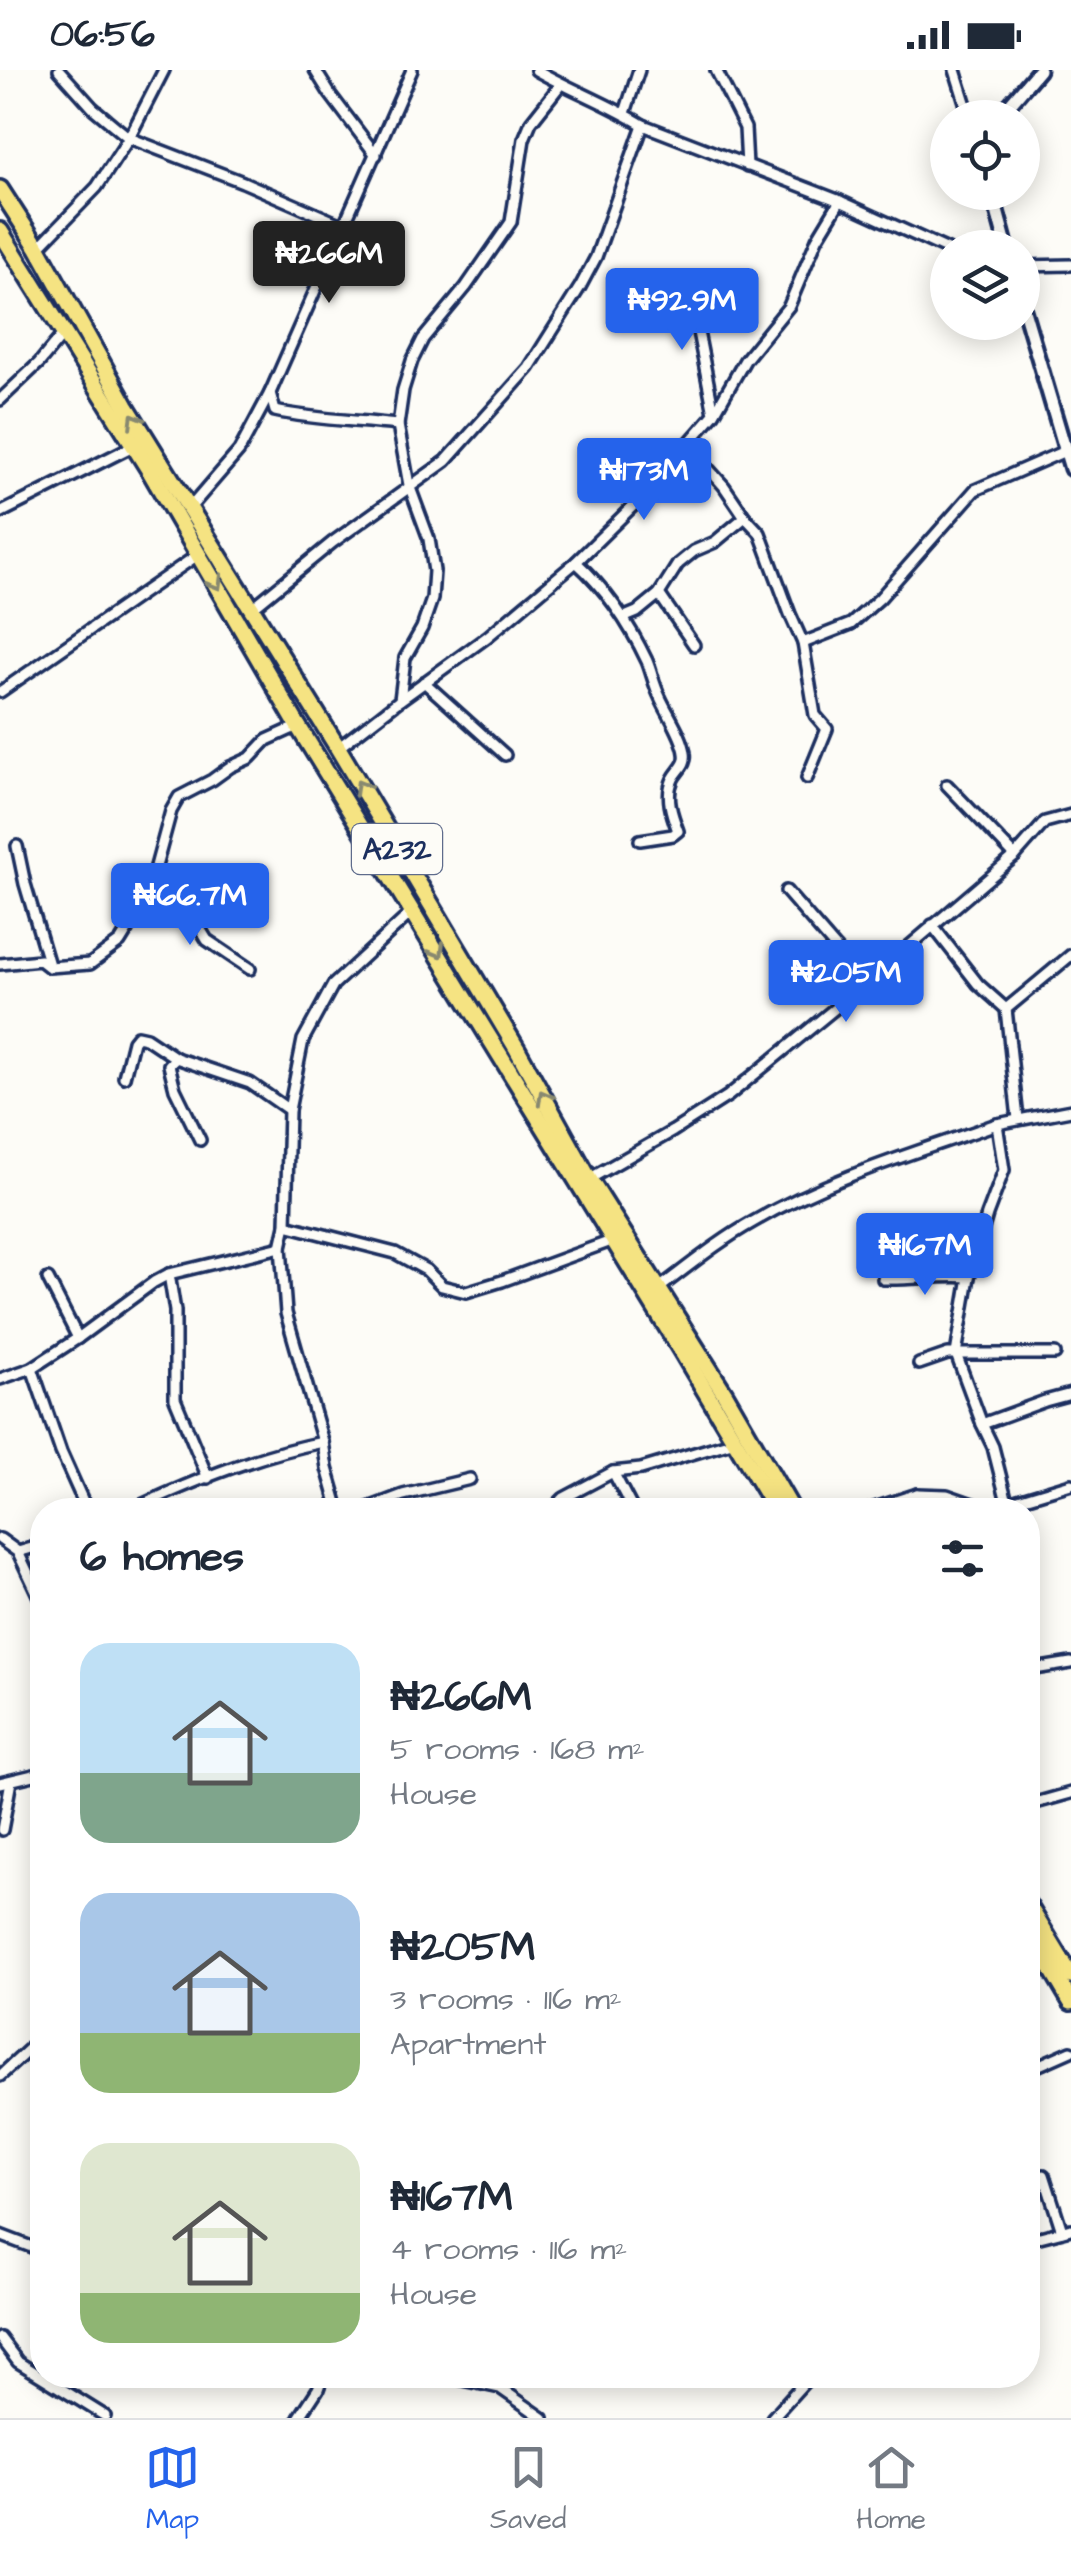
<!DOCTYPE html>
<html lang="en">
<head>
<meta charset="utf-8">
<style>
  :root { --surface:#fff; --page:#f6f6f7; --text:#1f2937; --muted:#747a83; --line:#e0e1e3; --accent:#2563eb }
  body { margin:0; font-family:"Architects Daughter",sans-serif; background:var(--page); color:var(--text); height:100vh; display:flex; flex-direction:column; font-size:38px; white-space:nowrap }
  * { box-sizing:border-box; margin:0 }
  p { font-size:32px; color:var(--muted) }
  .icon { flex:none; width:55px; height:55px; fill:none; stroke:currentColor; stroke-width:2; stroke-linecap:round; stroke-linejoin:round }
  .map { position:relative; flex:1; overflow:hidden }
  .drawer { position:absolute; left:30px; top:1428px; width:1010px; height:890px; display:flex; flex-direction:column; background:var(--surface); border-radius:40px; box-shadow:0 5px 25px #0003 }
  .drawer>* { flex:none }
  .buttons { position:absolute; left:930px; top:30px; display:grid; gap:20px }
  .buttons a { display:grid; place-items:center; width:110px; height:110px; border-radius:50%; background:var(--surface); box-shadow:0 5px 25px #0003; font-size:50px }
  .price { position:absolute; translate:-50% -85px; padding:0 22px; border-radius:10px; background:var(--accent); color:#fff; font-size:32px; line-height:65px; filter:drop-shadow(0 2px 5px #0008) }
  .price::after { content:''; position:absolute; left:50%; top:60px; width:30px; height:22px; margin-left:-15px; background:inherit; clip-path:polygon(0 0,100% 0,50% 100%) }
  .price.on { background:#222; color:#fff }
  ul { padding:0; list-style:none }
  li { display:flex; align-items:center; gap:30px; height:250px; padding:0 50px }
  li span { display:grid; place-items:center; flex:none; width:280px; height:200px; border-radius:30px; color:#555 }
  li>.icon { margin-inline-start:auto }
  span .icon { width:120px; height:120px; fill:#fffc; stroke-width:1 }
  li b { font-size:42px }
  h2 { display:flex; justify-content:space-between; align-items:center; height:120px; padding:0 50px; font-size:42px }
  .status { display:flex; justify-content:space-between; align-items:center; height:70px; padding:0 50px; background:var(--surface); direction:ltr }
  .status svg { height:28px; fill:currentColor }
  .menu { display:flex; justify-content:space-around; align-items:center; height:140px; border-top:2px solid var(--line); background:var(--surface); font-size:28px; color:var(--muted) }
  .menu a { display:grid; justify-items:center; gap:5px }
  .menu .on { color:var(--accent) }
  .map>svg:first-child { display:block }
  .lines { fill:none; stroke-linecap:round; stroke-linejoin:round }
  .minor-casing { stroke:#1b2f5e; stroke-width:16 }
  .tertiary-casing { stroke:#1b2f5e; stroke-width:19 }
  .trunk-casing { stroke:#1b2f5e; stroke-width:22 }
  .minor { stroke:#fdfcf7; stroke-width:9 }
  .tertiary { stroke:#fdfcf7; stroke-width:11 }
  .trunk { stroke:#f5e382; stroke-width:15 }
  .oneway { stroke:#888970 }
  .labels { text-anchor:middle; stroke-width:8; stroke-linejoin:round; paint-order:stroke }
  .shield { fill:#fdfcf7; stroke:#5f6c8c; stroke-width:2.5 }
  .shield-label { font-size:30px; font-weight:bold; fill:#1b2f5e }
</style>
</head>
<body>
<div class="status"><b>06:56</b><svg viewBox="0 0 49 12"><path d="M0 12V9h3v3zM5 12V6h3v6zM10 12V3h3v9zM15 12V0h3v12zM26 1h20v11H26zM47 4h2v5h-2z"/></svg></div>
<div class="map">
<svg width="1071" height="2348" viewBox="0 0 1071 2348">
  <rect width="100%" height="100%" fill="#fdfcf7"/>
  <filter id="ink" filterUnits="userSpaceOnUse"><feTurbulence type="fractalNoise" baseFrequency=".01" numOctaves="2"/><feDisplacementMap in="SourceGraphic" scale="20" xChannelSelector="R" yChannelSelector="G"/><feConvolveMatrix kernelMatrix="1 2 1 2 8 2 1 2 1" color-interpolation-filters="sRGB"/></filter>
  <g filter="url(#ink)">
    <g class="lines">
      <!-- minor casing -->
      <g class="minor-casing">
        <g id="minor">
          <polyline points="59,0 93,38 129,68 243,112 344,156"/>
          <polyline points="315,0 330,24 376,85"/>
          <path d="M536,0C571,20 609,34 643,55L840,131L948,180"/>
          <polyline points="716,0 745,58 747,96"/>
          <polyline points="955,0 970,48"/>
          <polyline points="625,43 639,0"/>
          <polyline points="38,178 97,117 129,68 164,0"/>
          <polyline points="1022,196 1071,195"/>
          <polyline points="708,224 698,262 714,343"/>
          <path d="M270,323L275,341C315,350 356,350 398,355"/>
          <polyline points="0,330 39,293 64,263"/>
          <polyline points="189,439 239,381 270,323 412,0"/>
          <polyline points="0,443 133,376"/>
          <polyline points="745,447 760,463 790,544 803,573 815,645 827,659 807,708"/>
          <path d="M576,492C607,520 629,553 647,591C652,603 654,615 660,627C667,643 683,666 685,683C687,695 678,699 673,709C665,726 672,745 678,761L673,765L640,770"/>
          <polyline points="659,524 694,575"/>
          <polyline points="251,539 333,472 446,391 529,298 580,217 596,187 643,55"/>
          <polyline points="625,547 637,542 659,524 678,494 694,481 715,472 745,447 724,416 687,375"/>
          <polyline points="803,573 851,554 880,528 975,420 1065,381"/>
          <polyline points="424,612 505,685"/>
          <polyline points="0,622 199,484"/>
          <polyline points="400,630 405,588 422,558 432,529 434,501 429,469 409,415 398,355 403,320 412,291 423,269 466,217 511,152 524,69 531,52 561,14"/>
          <polyline points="338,678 400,630 487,567 576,492 640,429 714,344 745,290 789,236 817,169 840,131"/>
          <polyline points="947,715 1015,786"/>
          <polyline points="17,776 25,814 49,895"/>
          <polyline points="153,811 168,807 194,838 198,855 207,870 250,899"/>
          <polyline points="786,821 866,913"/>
          <polyline points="932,855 978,914 1006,939 1018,1049"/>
          <polyline points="0,894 40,890 49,897 90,894 120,872 148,826 171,741 179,727 212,710 230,697 250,688 267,670 298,656"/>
          <polyline points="1006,939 1071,885"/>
          <polyline points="124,1007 133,971 137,966 146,968 176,988"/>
          <polyline points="997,1054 1071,1040"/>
          <polyline points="200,1070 175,1019 169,995 176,988 250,1013 289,1040"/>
          <polyline points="589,1109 673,1061 728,1026 866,913 1015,786 1045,752 1071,745"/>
          <polyline points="286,1155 395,1183 426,1200 442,1216 466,1222 502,1211 614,1170"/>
          <polyline points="169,1204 175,1241 175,1329 208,1408"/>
          <polyline points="48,1209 78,1268"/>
          <path d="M883,1209C913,1210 940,1205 969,1207"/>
          <path d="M658,1219C689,1196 719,1171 753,1152C829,1108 914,1083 997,1054L1004,1100L987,1145L969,1207L956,1284L982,1354L993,1377L1009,1440"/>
          <polyline points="919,1294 948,1284 1055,1284"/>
          <polyline points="32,1298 61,1382 87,1440"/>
          <polyline points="0,1309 32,1298 78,1268 154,1212 169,1204 281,1177"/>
          <polyline points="982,1354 1045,1331 1071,1324"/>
          <polyline points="613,1402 633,1440"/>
          <polyline points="917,1424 947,1425 990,1440"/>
          <polyline points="1008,1433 1071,1414"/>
          <path d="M131,1440C192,1411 257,1385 323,1372"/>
          <polyline points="339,1440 327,1398 323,1372 286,1243 281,1177 286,1155 289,1040 303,970 333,915 413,841"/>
          <polyline points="363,1440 403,1425 470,1409"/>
          <polyline points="552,1440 564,1428 613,1402 641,1399 735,1371"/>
          <polyline points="868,1440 917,1424 920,1440"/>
          <polyline points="0,1469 18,1482 42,1533"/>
          <polyline points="18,1482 42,1475"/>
          <polyline points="1028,1600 1071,1593"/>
          <polyline points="0,1713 42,1703"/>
          <polyline points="1028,1735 1071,1723"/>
          <polyline points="2,1760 11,1711"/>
          <polyline points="1028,2000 1071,1981"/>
          <polyline points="0,2006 40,1969 42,1953"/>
          <polyline points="1044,2105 1062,2161"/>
          <polyline points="0,2165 42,2181"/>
          <polyline points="1028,2170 1071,2159"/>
          <polyline points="0,2268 18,2292 105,2346"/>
          <polyline points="440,2305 500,2318 543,2348"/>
          <polyline points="299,2348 318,2319 323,2305"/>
          <polyline points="772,2348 811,2305"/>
        </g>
      </g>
      <!-- tertiary casing -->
      <g class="tertiary-casing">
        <g id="tertiary">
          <polyline points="998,48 1039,0"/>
          <polyline points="992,122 1007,178"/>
          <polyline points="1022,233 1071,399"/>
        </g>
      </g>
      <!-- trunk casing -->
      <g class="trunk-casing">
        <g id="trunk">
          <polyline points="0,119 38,178 126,336 338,678 517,979 589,1109 725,1324 792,1440"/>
          <polyline points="0,161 151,403 298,656 681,1280 776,1440"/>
          <polyline points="1028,1835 1071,1906"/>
          <polyline points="1028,1859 1071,1932"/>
        </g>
      </g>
      <!-- minor -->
      <use href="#minor" class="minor"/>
      <!-- tertiary -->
      <use href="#tertiary" class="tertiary"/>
      <!-- trunk -->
      <use href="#trunk" class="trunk"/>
    </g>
    <!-- one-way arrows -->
    <defs><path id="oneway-chevron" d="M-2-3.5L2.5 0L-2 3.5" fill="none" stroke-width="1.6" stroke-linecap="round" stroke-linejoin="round" transform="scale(2.5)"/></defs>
    <g class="oneway">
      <use href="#oneway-chevron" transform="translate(135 350) rotate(-121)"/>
      <use href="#oneway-chevron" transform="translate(216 513) rotate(60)"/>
      <use href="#oneway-chevron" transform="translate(361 717) rotate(-120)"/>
      <use href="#oneway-chevron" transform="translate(438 881) rotate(59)"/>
      <use href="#oneway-chevron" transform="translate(544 1027) rotate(-119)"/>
    </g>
  </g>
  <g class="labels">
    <!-- shield labels -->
    <rect class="shield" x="352" y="754" width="90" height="50" rx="8"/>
    <g class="shield-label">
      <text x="397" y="789">A232</text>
    </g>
  </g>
</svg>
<div class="buttons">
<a><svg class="icon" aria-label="locate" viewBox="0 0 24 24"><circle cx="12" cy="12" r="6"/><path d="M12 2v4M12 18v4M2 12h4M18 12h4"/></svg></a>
<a><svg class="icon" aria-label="layers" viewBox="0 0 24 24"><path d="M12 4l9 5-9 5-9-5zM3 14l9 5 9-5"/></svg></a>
</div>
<b class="price on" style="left:329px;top:236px">₦266M</b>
<b class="price" style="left:682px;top:283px">₦92.9M</b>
<b class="price" style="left:644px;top:453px">₦173M</b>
<b class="price" style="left:190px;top:878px">₦66.7M</b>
<b class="price" style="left:846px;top:955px">₦205M</b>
<b class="price" style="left:925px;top:1228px">₦167M</b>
<section class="drawer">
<h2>6 homes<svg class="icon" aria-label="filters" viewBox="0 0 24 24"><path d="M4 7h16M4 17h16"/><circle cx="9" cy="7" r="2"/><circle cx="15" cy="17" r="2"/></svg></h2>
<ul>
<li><span style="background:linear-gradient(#bfe0f5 65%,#7fa58c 0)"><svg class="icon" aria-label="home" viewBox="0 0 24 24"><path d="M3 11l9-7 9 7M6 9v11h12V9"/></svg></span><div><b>₦266M</b><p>5 rooms · 168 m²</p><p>House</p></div></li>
<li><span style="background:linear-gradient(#a9c7e8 70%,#8fb573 0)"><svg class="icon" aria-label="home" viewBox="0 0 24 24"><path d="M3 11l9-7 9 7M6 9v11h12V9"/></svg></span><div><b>₦205M</b><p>3 rooms · 116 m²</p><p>Apartment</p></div></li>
<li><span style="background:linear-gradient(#dfe7d0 75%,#8fb573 0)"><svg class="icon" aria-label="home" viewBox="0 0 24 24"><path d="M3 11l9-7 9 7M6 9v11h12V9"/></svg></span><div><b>₦167M</b><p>4 rooms · 116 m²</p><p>House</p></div></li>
</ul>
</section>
</div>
<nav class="menu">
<a class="on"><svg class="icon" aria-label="map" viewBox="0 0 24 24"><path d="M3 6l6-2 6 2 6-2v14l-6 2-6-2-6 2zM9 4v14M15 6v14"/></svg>Map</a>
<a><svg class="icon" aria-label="saved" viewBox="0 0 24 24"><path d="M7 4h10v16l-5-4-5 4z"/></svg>Saved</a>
<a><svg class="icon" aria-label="home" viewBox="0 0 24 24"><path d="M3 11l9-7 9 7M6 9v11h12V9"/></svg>Home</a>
</nav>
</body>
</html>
